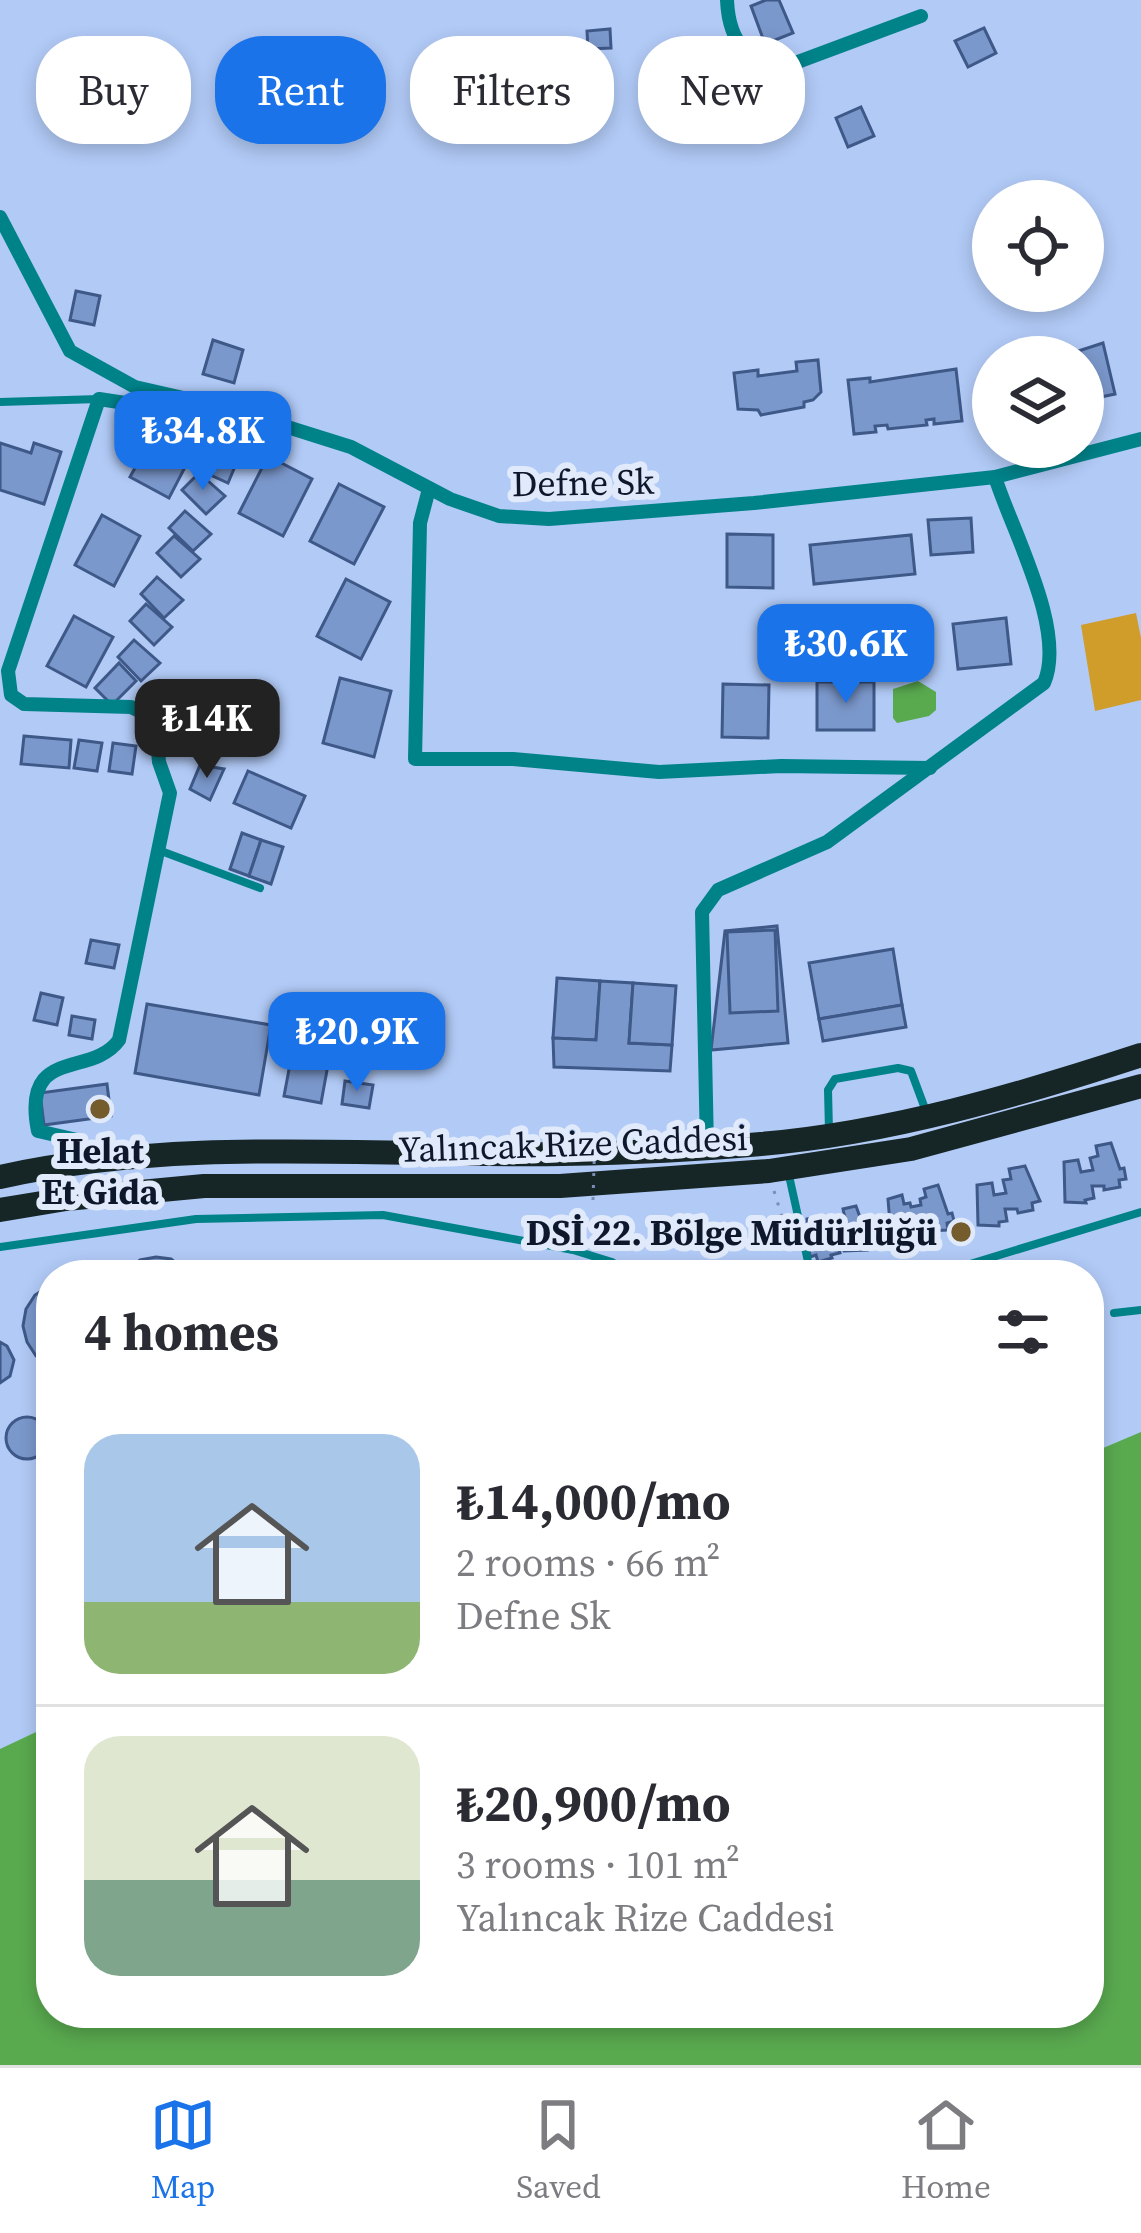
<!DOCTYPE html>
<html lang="en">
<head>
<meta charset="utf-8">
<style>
  :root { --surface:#fff; --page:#f2f2f3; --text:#2b2b33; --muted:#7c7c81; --line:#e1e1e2; --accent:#1a73e8 }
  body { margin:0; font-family:"Source Serif 4",serif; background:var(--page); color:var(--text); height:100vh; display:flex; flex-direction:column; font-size:45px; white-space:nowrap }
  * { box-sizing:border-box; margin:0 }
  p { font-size:39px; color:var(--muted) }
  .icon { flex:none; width:66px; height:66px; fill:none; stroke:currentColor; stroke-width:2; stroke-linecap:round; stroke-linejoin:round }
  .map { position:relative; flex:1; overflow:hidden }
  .side { position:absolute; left:36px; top:1260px; width:1068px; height:768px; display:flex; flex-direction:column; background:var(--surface); border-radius:48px; box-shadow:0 6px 18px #0003 }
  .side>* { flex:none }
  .guide { position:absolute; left:36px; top:36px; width:1071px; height:108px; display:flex; gap:24px }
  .buttons { position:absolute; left:972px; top:180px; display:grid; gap:24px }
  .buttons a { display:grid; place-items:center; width:132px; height:132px; border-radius:50%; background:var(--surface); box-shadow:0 6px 18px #0003; font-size:60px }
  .price { position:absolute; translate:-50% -102px; padding:0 27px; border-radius:24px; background:var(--accent); color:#fff; font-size:39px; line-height:78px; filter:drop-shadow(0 3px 6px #0008) }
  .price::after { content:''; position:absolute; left:50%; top:72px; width:36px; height:27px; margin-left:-18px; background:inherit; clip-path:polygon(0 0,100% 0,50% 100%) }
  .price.on { background:#222; color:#fff }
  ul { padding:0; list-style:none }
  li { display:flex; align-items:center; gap:36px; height:300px; padding:0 48px }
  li+li { border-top:3px solid var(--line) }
  li span { display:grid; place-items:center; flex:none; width:336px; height:240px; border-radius:36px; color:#555 }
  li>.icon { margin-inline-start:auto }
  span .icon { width:144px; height:144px; fill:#fffc; stroke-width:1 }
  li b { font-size:51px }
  h2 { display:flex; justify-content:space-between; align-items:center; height:144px; padding:0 48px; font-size:51px }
  .pill { padding:0 42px; border-radius:48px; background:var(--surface); box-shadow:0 6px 18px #0003; font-size:42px; line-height:108px }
  .pill.on { background:var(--accent); color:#fff }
  .menu { display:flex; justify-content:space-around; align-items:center; height:168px; border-top:3px solid var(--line); background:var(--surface); font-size:33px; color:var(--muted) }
  .menu a { display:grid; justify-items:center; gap:6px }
  .menu .on { color:var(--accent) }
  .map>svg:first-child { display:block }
  .green { fill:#d09c2a }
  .water { fill:#59a94f }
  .building { fill:#7b98cc; stroke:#3e5888; stroke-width:3 }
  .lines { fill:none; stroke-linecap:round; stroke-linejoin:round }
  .path { stroke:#798eb2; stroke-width:3; stroke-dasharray:3 9; stroke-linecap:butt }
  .service { stroke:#008289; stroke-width:8 }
  .minor { stroke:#008289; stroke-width:14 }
  .trunk { stroke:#162526; stroke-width:24 }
  .path-bridge { stroke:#798eb2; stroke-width:3; stroke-dasharray:3 9; stroke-linecap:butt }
  .poi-dot { fill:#755c2d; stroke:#e1eafb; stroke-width:4.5 }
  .labels { text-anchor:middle; stroke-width:12; stroke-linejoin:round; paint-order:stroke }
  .street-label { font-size:36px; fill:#0d182c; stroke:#e1eafb }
  .poi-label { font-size:36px; font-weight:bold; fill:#0d182c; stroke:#e1eafb }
</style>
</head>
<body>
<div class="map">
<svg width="1141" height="2065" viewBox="0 0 1141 2065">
  <rect width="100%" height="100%" fill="#b1caf6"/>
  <!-- green -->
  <polygon class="green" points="1136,613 1141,638 1141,700 1095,711 1081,625"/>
  <!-- water -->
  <g class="water">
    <polygon points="918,681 936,692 936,710 929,716 897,723 893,718 893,689"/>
    <polygon points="1141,1432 1141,2065 0,2065 0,1749 51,1725 51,2013 1089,2013 1089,1454"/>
  </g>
  <!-- building -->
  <g class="building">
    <polygon points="766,0 779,0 793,33 765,44 751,6"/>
    <polygon points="984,28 996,53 968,67 955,41"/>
    <polygon points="610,29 611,48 588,49 587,31"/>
    <polygon points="861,107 874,136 848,147 836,118"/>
    <polygon points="76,291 100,296 94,325 70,320"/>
    <polygon points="213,340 243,350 234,383 203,374"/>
    <polygon points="1103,343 1115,394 1087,400 1083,397 1083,357 1060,357"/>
    <polygon points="818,360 821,392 813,400 804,402 804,407 761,415 758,410 738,409 734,373 758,370 758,376 797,371 796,362"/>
    <polygon points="956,369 962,421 934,424 934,419 926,420 927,425 888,429 887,425 875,426 876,432 854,434 848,380 870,378 870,382"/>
    <polygon points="157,428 195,448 169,498 130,477"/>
    <polygon points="218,441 241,452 228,483 206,473"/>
    <polygon points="0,443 31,453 34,443 61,452 44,504 0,490"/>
    <polygon points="268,456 312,479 283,536 239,513"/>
    <polygon points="199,473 225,496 206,514 182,490"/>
    <polygon points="339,484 384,507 354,564 310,541"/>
    <polygon points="185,511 211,534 193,551 169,528"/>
    <polygon points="102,515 140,536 114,586 75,565"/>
    <polygon points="971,518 973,552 931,555 928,520"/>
    <polygon points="727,534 773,535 773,588 727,587"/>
    <polygon points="911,535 915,574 814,584 810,545"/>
    <polygon points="174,536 200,559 181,577 157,553"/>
    <polygon points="157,577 183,600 164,618 141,594"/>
    <polygon points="346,579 390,602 361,659 317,636"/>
    <polygon points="146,604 172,627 154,645 130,621"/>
    <polygon points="74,616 113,637 86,687 47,666"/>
    <polygon points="1006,618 1011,664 958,669 953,624"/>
    <polygon points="134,640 160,663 141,681 118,657"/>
    <polygon points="119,663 136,681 112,705 95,688"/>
    <polygon points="340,678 391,691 374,757 323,743"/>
    <rect x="817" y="682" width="57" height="48"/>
    <polygon points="723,684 769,685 768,738 722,737"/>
    <polygon points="24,736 71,740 69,768 21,764"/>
    <polygon points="79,740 102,743 97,771 74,768"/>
    <polygon points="113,743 136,746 132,774 109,771"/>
    <polygon points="200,765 224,769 210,800 190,789"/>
    <polygon points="248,771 305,796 291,828 234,803"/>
    <polygon points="242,833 261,840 249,876 230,869"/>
    <polygon points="261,840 283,847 271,884 249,876"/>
    <polygon points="777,926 788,1043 711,1050 725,931"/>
    <polygon points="775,930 778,1011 730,1013 727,932"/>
    <polygon points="91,940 119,945 114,968 86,963"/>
    <polygon points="893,949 902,1005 819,1019 809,963"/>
    <polygon points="557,978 600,981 596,1040 553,1038"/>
    <polygon points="600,981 633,983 629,1043 672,1045 670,1071 554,1067 553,1038 596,1040"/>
    <polygon points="633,983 676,986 672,1045 629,1043"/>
    <polygon points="41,993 63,998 57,1025 34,1020"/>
    <polygon points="147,1004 271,1025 259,1095 135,1073"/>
    <polygon points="902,1005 906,1027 823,1041 819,1019"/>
    <polygon points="72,1016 95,1020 92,1039 69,1035"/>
    <polygon points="297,1027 313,1030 312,1034 321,1036 320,1041 332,1043 321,1103 284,1096"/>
    <polygon points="345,1081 373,1085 369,1108 342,1104"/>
    <polygon points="107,1084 111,1116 44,1125 40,1093"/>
    <polygon points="1111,1143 1120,1169 1124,1168 1126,1179 1119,1180 1120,1187 1104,1190 1104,1186 1092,1186 1094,1198 1085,1200 1086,1203 1065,1202 1064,1162 1078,1160 1081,1172 1093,1170 1090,1158 1098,1156 1096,1146"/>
    <polygon points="1025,1166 1040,1201 1032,1203 1033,1210 1018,1213 1017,1209 1005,1209 1007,1221 999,1222 999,1226 978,1225 977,1185 992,1183 994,1195 1006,1193 1003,1180 1011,1179 1009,1169"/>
    <polygon points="938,1185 948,1214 952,1213 954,1221 947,1223 948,1230 925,1231 922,1221 918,1222 921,1232 912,1235 913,1238 899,1241 897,1235 891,1236 888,1199 902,1195 904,1204 910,1203 911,1207 921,1205 920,1199 926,1197 924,1189"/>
    <polygon points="856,1206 866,1234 871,1233 873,1241 866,1243 867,1250 844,1251 841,1241 837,1242 840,1253 831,1255 832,1258 818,1262 816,1255 810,1257 807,1219 821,1216 823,1224 829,1223 830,1228 840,1225 839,1219 845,1218 843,1209"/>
    <polygon points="156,1257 171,1259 191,1275 123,1275 140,1260"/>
    <polygon points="308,1264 310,1275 263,1275 262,1270"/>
    <polygon points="51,1285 51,1365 36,1356 27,1342 23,1326 26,1309 35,1295"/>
    <polygon points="0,1342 7,1346 14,1360 10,1376 0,1383"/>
    <circle cx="27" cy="1438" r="21"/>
  </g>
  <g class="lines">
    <!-- path -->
    <polyline class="path" points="774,1191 787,1233"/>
    <!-- service -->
    <g class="service">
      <polyline points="0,402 99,399"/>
      <polyline points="161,851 260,888"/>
      <polyline points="829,1131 828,1090 835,1079 898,1068 911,1071 927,1114"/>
      <polyline points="788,1171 811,1275"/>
      <polyline points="0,1247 196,1219 383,1215 573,1250 612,1262 630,1275"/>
      <polyline points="934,1275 1141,1212"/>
      <polyline points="1114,1313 1141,1310"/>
    </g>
    <!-- minor -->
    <g class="minor">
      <path d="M727,0C729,45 750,67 795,63L921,16"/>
      <polyline points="0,217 70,351 135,387 214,405"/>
      <polyline points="429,489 420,523 415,759 513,759 659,772 781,766 930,768"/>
      <path d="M707,1147L702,912L718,890L827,842L1044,683C1067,630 1012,531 995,477"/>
      <path d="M85,1162L77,1140L38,1131C21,1045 91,1079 119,1040L170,793L159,762L156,729L149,715L131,707L24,704L11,695L8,671L99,399L184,412L230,409L351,447L450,499L499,516L549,519L754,503L995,477L1141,439"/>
    </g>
    <!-- trunk -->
    <g class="trunk">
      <path d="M0,1177C184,1136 375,1157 562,1154C628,1153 695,1150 761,1144C890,1133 1019,1095 1141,1055"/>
      <polyline points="0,1210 66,1199 204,1186 560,1186 769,1171 911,1149 1141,1086"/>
    </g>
    <!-- path-bridge -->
    <polyline class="path-bridge" points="593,1200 595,1134"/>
  </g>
  <!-- markers -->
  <g class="poi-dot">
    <circle cx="100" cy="1109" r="12"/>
    <circle cx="961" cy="1232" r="12"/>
  </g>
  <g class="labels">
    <!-- street labels -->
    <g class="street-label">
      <text transform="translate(583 482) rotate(-1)" y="13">Defne Sk</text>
      <text transform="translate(573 1143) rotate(-2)" y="13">Yalıncak Rize Caddesi</text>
    </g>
    <!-- poi labels -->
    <g class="poi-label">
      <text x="100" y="1163">Helat<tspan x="100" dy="41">Et Gida</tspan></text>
      <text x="937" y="1245" text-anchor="end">DSİ 22. Bölge Müdürlüğü</text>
    </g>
  </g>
</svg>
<div class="buttons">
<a><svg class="icon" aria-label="locate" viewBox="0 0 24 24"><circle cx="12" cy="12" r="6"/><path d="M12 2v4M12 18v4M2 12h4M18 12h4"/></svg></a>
<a><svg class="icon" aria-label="layers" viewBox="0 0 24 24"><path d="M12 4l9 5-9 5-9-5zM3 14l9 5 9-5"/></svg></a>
</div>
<b class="price" style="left:203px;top:493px">₺34.8K</b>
<b class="price" style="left:846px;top:706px">₺30.6K</b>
<b class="price on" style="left:207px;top:781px">₺14K</b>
<b class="price" style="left:357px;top:1094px">₺20.9K</b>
<div class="guide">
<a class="pill">Buy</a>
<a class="pill on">Rent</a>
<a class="pill">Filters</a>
<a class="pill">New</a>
</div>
<section class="side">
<h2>4 homes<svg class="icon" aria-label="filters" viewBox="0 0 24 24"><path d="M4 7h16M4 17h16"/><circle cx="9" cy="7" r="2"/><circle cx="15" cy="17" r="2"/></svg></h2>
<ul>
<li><span style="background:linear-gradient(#a9c7e8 70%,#8fb573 0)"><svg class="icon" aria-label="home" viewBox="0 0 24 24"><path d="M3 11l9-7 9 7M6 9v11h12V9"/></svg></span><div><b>₺14,000/mo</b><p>2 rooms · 66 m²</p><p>Defne Sk</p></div></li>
<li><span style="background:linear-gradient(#dfe7d0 60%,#7fa58c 0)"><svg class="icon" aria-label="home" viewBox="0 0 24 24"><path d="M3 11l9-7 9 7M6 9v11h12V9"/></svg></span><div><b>₺20,900/mo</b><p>3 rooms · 101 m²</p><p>Yalıncak Rize Caddesi</p></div></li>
</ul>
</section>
</div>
<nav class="menu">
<a class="on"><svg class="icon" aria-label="map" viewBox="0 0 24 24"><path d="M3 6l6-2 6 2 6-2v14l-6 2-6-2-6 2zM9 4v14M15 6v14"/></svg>Map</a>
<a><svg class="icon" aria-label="saved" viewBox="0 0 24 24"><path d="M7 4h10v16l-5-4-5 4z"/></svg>Saved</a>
<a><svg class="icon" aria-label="home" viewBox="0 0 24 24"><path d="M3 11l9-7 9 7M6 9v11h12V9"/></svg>Home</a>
</nav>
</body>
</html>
